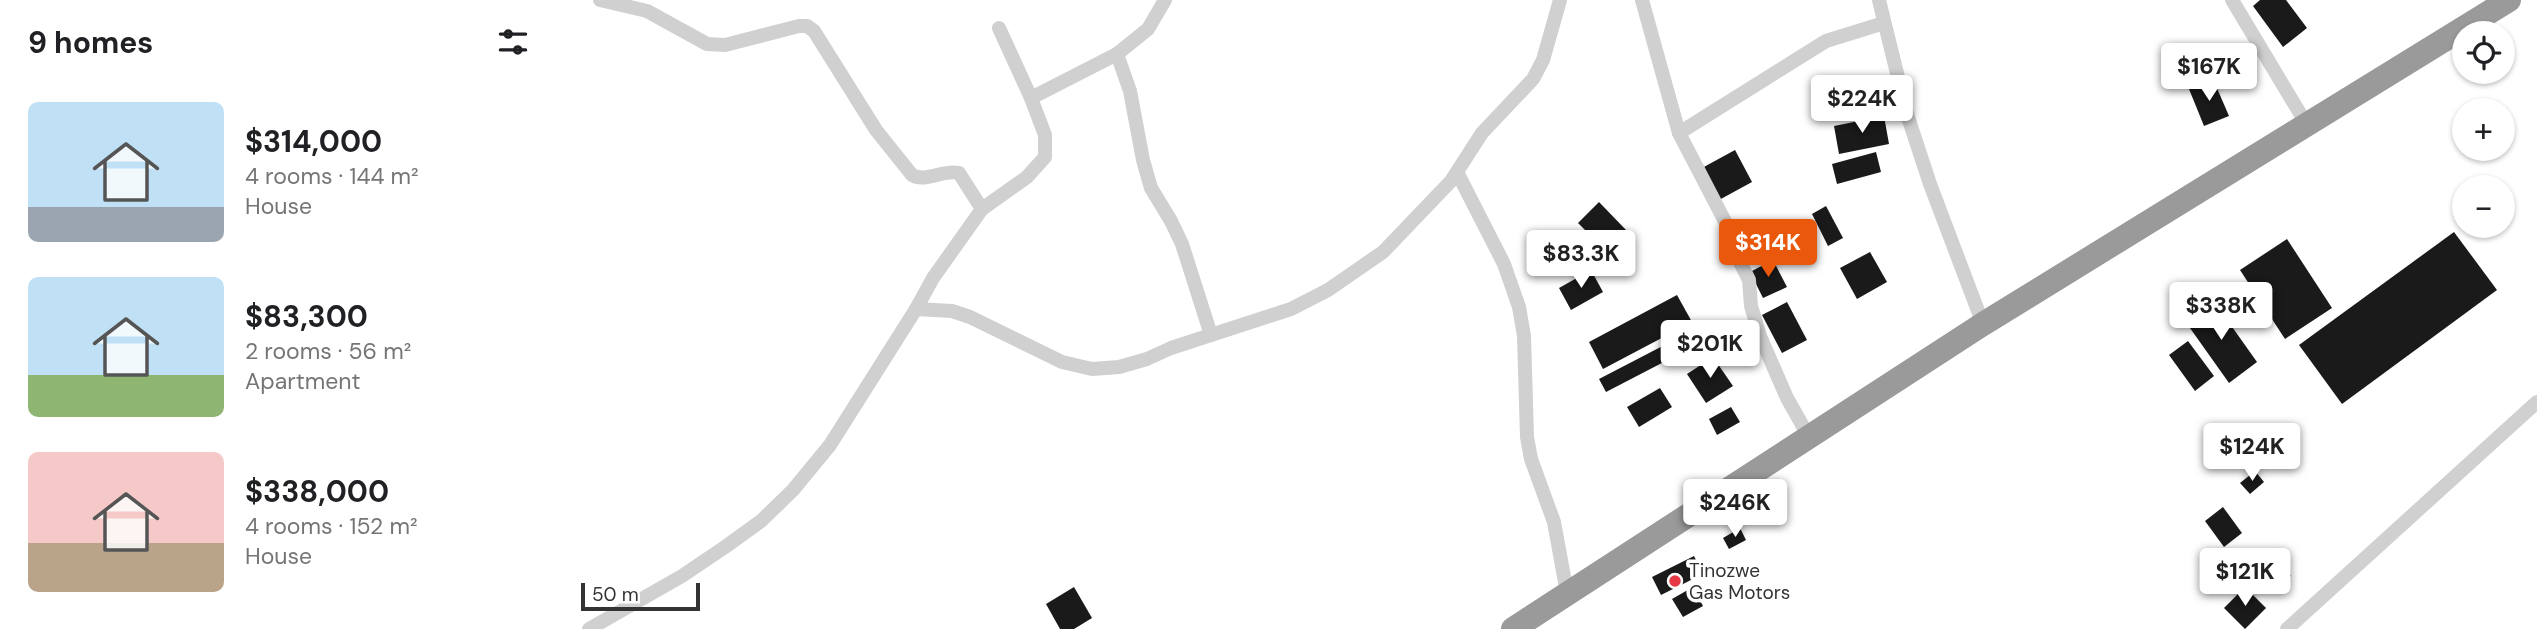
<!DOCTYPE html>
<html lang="en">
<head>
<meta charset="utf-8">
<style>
  :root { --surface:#fff; --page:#f2f2f2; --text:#202124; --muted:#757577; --accent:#ea580c }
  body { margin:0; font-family:"DM Sans",sans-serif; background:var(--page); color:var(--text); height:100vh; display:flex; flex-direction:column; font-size:26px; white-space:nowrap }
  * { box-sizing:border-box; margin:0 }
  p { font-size:23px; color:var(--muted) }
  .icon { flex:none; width:38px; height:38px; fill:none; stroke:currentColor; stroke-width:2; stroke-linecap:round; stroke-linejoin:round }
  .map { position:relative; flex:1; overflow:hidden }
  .panel { display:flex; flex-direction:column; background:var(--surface); width:560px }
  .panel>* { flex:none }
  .tools { position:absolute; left:1892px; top:21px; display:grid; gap:14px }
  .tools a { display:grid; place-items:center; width:63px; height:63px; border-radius:50%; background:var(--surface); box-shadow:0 2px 5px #0004; font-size:35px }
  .scale { position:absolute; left:21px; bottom:18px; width:119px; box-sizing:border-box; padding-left:7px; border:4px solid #333; border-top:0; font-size:19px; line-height:24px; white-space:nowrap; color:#333; -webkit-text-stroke:5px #fff; paint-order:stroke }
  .price { position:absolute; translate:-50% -60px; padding:0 16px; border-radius:7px; background:#fff; color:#222; font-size:23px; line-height:46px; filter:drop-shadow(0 2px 4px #0008) }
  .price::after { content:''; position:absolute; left:50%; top:42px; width:21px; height:16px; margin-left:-10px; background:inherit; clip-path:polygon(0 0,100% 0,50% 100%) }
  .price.on { background:var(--accent); color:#fff }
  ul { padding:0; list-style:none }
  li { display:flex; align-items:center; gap:21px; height:175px; padding:0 28px }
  li span { display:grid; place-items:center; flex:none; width:196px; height:140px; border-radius:10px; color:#555 }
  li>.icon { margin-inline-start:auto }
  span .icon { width:84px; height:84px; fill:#fffc; stroke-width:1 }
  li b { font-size:30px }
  h2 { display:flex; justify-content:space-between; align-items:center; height:84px; padding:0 28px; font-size:30px }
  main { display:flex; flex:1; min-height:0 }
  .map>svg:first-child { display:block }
  .building { fill:#1a1a1a }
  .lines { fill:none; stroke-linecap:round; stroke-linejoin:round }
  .street { stroke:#d0d0d0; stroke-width:14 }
  .highway { stroke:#9a9a9a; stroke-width:24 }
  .poi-dot { fill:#e63946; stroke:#fff; stroke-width:2.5 }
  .labels { text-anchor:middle; stroke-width:7; stroke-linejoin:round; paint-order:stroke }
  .poi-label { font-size:19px; fill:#333; stroke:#fff; text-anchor:start }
</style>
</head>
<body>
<main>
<section class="panel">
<h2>9 homes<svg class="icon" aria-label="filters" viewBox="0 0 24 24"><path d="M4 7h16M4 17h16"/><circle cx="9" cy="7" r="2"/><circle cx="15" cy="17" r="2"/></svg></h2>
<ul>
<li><span style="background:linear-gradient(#bfe0f5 75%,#9aa5b1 0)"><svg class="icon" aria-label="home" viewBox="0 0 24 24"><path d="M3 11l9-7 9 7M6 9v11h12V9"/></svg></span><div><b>$314,000</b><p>4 rooms · 144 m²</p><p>House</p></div></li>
<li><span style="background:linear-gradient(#bfe0f5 70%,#8fb573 0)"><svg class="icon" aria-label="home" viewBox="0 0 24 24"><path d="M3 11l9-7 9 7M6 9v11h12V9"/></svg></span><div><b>$83,300</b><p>2 rooms · 56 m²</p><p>Apartment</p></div></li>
<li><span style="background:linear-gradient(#f6c9c9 65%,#b9a48a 0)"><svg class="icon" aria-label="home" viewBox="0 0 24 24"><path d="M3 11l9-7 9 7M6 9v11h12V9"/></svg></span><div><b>$338,000</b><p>4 rooms · 152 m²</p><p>House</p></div></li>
</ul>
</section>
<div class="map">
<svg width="1977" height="629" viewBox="0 0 1977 629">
  <rect width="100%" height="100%" fill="#fff"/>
  <!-- building -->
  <g class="building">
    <polygon points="1700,0 1726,0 1747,28 1723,47 1693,6"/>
    <polygon points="1653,79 1669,116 1644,126 1629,89"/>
    <polygon points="1324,116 1329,144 1279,154 1274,126"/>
    <polygon points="1175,150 1192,182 1159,200 1142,168"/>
    <polygon points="1316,152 1321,172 1277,184 1272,164"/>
    <polygon points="1039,202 1067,231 1046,251 1018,223"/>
    <polygon points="1266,206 1283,238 1268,246 1252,214"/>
    <polygon points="1894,232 1937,290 1782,404 1739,345"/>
    <polygon points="1727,239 1772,308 1725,339 1680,270"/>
    <polygon points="1310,252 1327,282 1297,299 1280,268"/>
    <polygon points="1213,260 1227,287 1203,298 1190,272"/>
    <polygon points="1031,270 1043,292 1011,310 999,288"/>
    <polygon points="1117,295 1132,322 1043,369 1029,342"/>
    <polygon points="1653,300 1697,362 1669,383 1625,321"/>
    <polygon points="1227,302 1247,340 1222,353 1202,315"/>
    <polygon points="1118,338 1125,351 1046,392 1039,379"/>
    <polygon points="1628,341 1654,376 1635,391 1609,355"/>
    <polygon points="1153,357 1173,386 1146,403 1127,374"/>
    <polygon points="1100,388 1112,407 1079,427 1067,407"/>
    <polygon points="1171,407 1180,422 1157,435 1149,419"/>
    <polygon points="1695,471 1704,482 1690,494 1680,483"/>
    <polygon points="1663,507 1682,533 1664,547 1645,521"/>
    <polygon points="1180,528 1186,540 1169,549 1163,538"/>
    <polygon points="1717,552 1731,576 1705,591 1691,567"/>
    <polygon points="1134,556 1143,574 1101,595 1092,577"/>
    <polygon points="514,587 532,618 514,629 500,629 486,604"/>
    <polygon points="1133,587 1143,606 1123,617 1112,599"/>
    <polygon points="1685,587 1706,608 1685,629 1664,608"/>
  </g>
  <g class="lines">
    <!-- street -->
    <g class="street">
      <path d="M40,0L87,11L147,44L165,45L239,26H247L254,31L316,130L352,175C365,183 384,169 399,173L422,209"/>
      <polyline points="1082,0 1119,133 1171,233 1180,262 1189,280 1191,306 1200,336 1227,398 1249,437"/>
      <polyline points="1319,0 1347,114 1370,184 1423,324"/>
      <polyline points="1672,0 1747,125"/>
      <polyline points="439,28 471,98"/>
      <polyline points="557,54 588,29 605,0"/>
      <polyline points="1119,133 1266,41 1324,23"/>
      <polyline points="897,172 944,264 959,307 964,336 967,437 971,459 994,522 1007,593"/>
      <polyline points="356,309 392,311 410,317 502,362 532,369 559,367 587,359 611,348 731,309 768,290 823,252 891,181 922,133 973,79 983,60 1000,0"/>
      <polyline points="29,629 122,576 165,547 201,521 233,490 270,445 356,309 373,278 422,209 467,177 485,157 485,135 471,98 557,54 570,91 583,160 591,188 611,221 622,244 651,335"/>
      <polyline points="1727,629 1977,402"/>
    </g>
    <!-- highway -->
    <polyline class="highway" points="953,629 1423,324 1949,0"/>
  </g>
  <!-- markers -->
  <circle class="poi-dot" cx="1115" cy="581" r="7"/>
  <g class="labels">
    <!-- poi labels -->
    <g class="poi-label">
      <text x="1129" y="577">Tinozwe<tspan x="1129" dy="22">Gas Motors</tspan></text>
    </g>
  </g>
</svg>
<div class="tools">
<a><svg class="icon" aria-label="locate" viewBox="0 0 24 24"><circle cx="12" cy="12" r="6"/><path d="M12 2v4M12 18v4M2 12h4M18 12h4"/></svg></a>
<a>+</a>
<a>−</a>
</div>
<div class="scale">50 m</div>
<b class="price" style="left:1649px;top:103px">$167K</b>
<b class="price" style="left:1302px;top:135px">$224K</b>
<b class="price on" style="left:1208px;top:279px">$314K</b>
<b class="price" style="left:1021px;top:290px">$83.3K</b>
<b class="price" style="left:1661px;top:342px">$338K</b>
<b class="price" style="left:1150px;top:380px">$201K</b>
<b class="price" style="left:1692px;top:483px">$124K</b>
<b class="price" style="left:1175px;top:539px">$246K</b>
<b class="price" style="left:1685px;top:608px">$121K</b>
</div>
</main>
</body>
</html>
